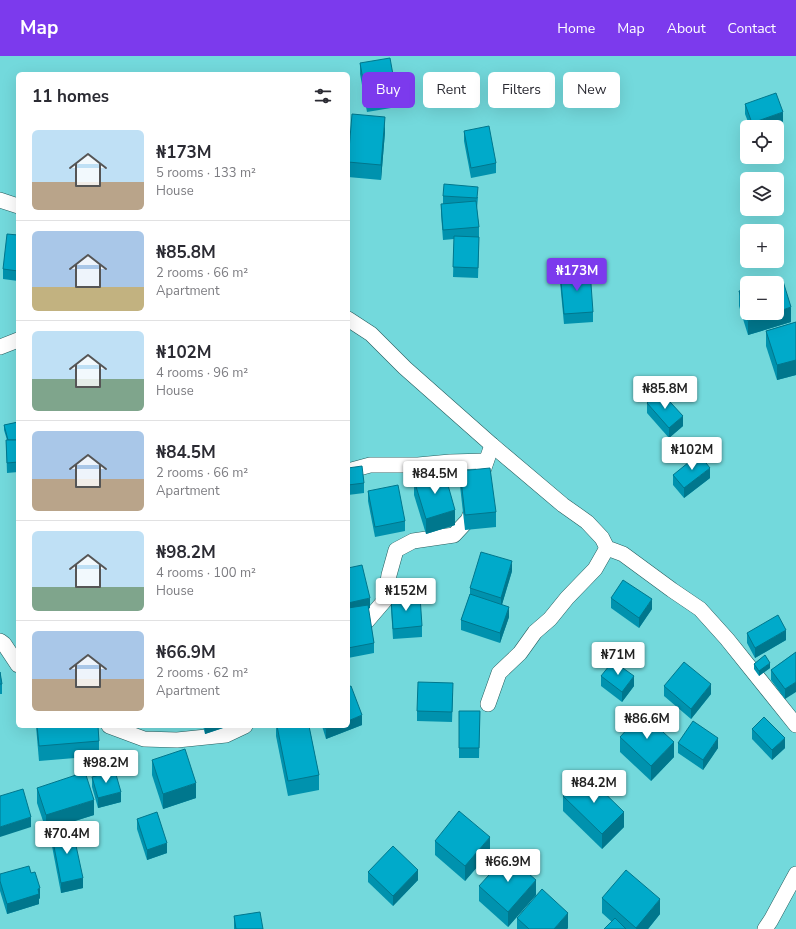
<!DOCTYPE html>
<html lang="en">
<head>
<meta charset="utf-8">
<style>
  :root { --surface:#fff; --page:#f2f2f3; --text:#2b2b33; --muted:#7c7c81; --line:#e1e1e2; --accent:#7c3aed }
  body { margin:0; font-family:"Nunito Sans",sans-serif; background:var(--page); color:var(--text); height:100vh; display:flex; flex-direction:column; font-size:15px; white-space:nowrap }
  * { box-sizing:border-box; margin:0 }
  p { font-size:13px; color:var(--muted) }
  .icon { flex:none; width:22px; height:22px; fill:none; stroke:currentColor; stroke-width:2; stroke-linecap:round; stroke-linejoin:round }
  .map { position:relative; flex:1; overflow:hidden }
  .panel { position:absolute; left:16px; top:16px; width:334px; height:656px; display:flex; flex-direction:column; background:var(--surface); border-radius:6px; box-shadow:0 4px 16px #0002 }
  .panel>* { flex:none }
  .banner { position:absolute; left:362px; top:16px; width:374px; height:36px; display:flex; gap:8px }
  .tools { position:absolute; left:740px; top:64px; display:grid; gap:8px }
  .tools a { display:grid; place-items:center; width:44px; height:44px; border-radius:6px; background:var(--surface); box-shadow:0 4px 16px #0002; font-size:20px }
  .price { position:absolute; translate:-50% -34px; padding:0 9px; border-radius:4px; background:#fff; color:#222; font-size:13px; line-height:26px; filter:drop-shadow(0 1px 2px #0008) }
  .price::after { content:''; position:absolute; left:50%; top:24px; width:12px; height:9px; margin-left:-6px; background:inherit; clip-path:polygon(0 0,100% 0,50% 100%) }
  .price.on { background:var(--accent); color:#fff }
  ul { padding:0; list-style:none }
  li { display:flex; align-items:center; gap:12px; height:100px; padding:0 16px }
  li+li { border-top:1px solid var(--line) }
  li span { display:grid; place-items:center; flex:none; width:112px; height:80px; border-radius:6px; color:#555 }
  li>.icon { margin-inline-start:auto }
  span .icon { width:48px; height:48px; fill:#fffc; stroke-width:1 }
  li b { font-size:17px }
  h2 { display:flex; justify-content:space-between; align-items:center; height:48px; padding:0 16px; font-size:17px }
  .pill { padding:0 14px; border-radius:6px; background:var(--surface); box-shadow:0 4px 16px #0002; font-size:14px; line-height:36px }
  .pill.on { background:var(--accent); color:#fff }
  header { display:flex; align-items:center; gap:24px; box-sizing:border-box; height:56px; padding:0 20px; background:var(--accent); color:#fff }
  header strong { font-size:19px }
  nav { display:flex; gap:22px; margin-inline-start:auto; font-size:14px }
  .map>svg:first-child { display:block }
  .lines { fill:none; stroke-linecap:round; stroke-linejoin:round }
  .minor-casing { stroke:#265d5e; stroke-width:16 }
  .minor { stroke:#fff; stroke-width:15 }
  .wall { fill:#0092ae }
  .shaded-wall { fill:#00778d }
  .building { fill:#00aaca; stroke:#00778d }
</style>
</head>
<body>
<header>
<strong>Map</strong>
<nav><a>Home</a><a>Map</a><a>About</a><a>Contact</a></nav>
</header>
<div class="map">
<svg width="796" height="873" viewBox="0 0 796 873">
  <rect width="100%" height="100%" fill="#73d9dc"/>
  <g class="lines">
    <!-- minor casing -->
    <g class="minor-casing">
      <g id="minor">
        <polyline points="0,144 18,150"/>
        <polyline points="348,263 371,278 405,312 492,389 563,449 587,466 602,482 607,492 623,498 672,534 700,553 727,583 796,669"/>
        <polyline points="0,291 18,284"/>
        <polyline points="348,415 370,409 418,409 450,406 486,405"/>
        <polyline points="348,584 367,565 385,544 389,519 396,494 413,485 454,479 468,464 475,447 483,415 492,389"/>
        <polyline points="0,585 4,588 18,609"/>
        <polyline points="488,648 499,617 520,597 535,576 550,563 567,542 595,513 607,492"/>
        <polyline points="109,670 144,683 177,684 226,679 245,670"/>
        <polyline points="765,873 771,864 796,818"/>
      </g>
    </g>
    <!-- minor -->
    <use href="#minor" class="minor"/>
  </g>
  <!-- wall -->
  <g class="wall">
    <polygon points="360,7 397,41 397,51 367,56 360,18"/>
    <polygon points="745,48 783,66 768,71 750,71 745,58"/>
    <polygon points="464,75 496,107 496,117 471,122 464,85"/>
    <polygon points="385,76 381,124 348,121 348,106"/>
    <polygon points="443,140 478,141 477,153 479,171 479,191 478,222 453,221 454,183 443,184 441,158 441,148 443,148"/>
    <polygon points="18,179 18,225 3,223 3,213"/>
    <polygon points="560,216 593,256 593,266 564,268 560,226"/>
    <polygon points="739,235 791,266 748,279 739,250"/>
    <polygon points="796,266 796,319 777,324 766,290 766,275"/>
    <polygon points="647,347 683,370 669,382 647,357"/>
    <polygon points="18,366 18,416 7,417 6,384 7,384 4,374 4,369"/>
    <polygon points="348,412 364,427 364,437 348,439"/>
    <polygon points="460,415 496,456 496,471 465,474 460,430"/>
    <polygon points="673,419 710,422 684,442 673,429"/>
    <polygon points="414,424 455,469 426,478 414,439"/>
    <polygon points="368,435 405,465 405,475 375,481 368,445"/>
    <polygon points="348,512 370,552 368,553 374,587 374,597 348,602"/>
    <polygon points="512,515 502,548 509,561 500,587 461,574 461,564 470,538 470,532"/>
    <polygon points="391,542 422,570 422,581 393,583 391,552"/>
    <polygon points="611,542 652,553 639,572 611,552"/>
    <polygon points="747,577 786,584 755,602 747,587"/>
    <polygon points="796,596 785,643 771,624 771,614"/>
    <polygon points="754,608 770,612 759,620 754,613"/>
    <polygon points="0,616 2,628 2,638 0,638"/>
    <polygon points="601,620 634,630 622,646 601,630"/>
    <polygon points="664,630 711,638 691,663 664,640"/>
    <polygon points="453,637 452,666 417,665 417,655"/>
    <polygon points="459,655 480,655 479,702 459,702"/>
    <polygon points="362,669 326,683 322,670 348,670"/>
    <polygon points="36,670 98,670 99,685 99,700 39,705"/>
    <polygon points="203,670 229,670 205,678"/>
    <polygon points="276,670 309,670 319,719 319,734 288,740 276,680"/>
    <polygon points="752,673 785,692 772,704 752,683"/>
    <polygon points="620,681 674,701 651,725 620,696"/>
    <polygon points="678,687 718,692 703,714 678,697"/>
    <polygon points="152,704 196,742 163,753 152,719"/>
    <polygon points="92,721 121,746 98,752 92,731"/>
    <polygon points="37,732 94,759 46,774 37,747"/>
    <polygon points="563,740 624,771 602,793 563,755"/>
    <polygon points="137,763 167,797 147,804 137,773"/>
    <polygon points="51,775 83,832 61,837 51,785"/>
    <polygon points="435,785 490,796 465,825 435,799"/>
    <polygon points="368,816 418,824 393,850 368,826"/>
    <polygon points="31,817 40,842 39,843 39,848 7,858 0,835 0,818"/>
    <polygon points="479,830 536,839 508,871 479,845"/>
    <polygon points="602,842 660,858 648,873 604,873 612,866 602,857"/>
    <polygon points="234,860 263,873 234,873"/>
    <polygon points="517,862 568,872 567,873 517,873"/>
  </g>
  <!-- shaded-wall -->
  <g class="shaded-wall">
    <polygon points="783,56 783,66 768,71 752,71 752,67"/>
    <polygon points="385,61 385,76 381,124 381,109"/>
    <polygon points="791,251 791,266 748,279 748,265 773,257 777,257 777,256"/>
    <polygon points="796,304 796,319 777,324 777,309"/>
    <polygon points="683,360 683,370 669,382 669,372"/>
    <polygon points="710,412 710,422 684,442 684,432"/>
    <polygon points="455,454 455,469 426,478 426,463"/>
    <polygon points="512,505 512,515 501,552 501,542"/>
    <polygon points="370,542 370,552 348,557 348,547"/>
    <polygon points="652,543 652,553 639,572 639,562"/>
    <polygon points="509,551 509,561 500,587 500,577"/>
    <polygon points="786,574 786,584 755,602 755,592"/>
    <polygon points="770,607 770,612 759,620 759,615"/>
    <polygon points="634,620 634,630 622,646 622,636"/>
    <polygon points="796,626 796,636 785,643 785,633"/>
    <polygon points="711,628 711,638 691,663 691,653"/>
    <polygon points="362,659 362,669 326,683 326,673 333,670 348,670 348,665"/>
    <polygon points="205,670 229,670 205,678"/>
    <polygon points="718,682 718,692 703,714 703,704"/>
    <polygon points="785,682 785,692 772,704 772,694"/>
    <polygon points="674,686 674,701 651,725 651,710"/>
    <polygon points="196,727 196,742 163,753 163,738"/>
    <polygon points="121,736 121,746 98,752 98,742"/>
    <polygon points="94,744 94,759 46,774 46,759"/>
    <polygon points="624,756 624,771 602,793 602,778"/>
    <polygon points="31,761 31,771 0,781 0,771"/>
    <polygon points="490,781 490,796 465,825 465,810"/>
    <polygon points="167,787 167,797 147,804 147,794"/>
    <polygon points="418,814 418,824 393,850 393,840"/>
    <polygon points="83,822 83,832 61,837 61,827"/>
    <polygon points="536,824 536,839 508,871 508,856"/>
    <polygon points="40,832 40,842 39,843 39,848 7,858 7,848"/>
    <polygon points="660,843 660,858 648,873 636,873 636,872"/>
    <polygon points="568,857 568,872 567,873 554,873"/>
  </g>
  <!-- building -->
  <g class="building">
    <polygon points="390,2 397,41 367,46 360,7"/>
    <polygon points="776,37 783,56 752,67 745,48"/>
    <polygon points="352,58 385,61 381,109 348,106"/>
    <polygon points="489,70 496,107 471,112 464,75"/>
    <polygon points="444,128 478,131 477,142 443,140"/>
    <polygon points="476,145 479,171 443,174 441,148"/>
    <polygon points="7,178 18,179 18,215 3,213"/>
    <polygon points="454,180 479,181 478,212 453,211"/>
    <polygon points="590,214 593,256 564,258 560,216"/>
    <polygon points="782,222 791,251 777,256 777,227 766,227"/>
    <polygon points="747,233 747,257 773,257 748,265 739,235"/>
    <polygon points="796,266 796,304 777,309 766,275"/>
    <polygon points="660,335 683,360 669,372 647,347"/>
    <polygon points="18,366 18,384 8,384 4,369"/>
    <polygon points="6,384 18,384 18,406 7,407"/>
    <polygon points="699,398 710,412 684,432 673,419"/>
    <polygon points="362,410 364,427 348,429 348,412"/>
    <polygon points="490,412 496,456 465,459 460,415"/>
    <polygon points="444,415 455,454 426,463 414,424"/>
    <polygon points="398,429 405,465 375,471 368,435"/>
    <polygon points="481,496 512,505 501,542 470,532"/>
    <polygon points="362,509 370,542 348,547 348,512"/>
    <polygon points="623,524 652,543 639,562 611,542"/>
    <polygon points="470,538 509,551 500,577 461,564"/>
    <polygon points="420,540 422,570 393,573 391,542"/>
    <polygon points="368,549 374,587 348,592 348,552"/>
    <polygon points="778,559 786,574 755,592 747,577"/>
    <polygon points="796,596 796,626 785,633 771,614"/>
    <polygon points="765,599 770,607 759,615 754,608"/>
    <polygon points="613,605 634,620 622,636 601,620"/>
    <polygon points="684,606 711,628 691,653 664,630"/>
    <polygon points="0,616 2,628 0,628"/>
    <polygon points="418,626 453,627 452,656 417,655"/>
    <polygon points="351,630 362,659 348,665 348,631"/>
    <polygon points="459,655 480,655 479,692 459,692"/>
    <polygon points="642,657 674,686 651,710 620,681"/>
    <polygon points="764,661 785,682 772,694 752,673"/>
    <polygon points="693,665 718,682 703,704 678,687"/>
    <polygon points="37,670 98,670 99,685 39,690"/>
    <polygon points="277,670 309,670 319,719 288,725"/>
    <polygon points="325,670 333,670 326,673"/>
    <polygon points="185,693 196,727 163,738 152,704"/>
    <polygon points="115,715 121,736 98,742 92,721"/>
    <polygon points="85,716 94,744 46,759 37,732"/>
    <polygon points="585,718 624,756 602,778 563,740"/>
    <polygon points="23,733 31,761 0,771 0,740"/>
    <polygon points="459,755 490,781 465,810 435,785"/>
    <polygon points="157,756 167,787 147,794 137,763"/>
    <polygon points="72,771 83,822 61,827 51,775"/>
    <polygon points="393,790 418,814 393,840 368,816"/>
    <polygon points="507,799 536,824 508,856 479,830"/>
    <polygon points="29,810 31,817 35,816 40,832 38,833 39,838 7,848 0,825 0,818"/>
    <polygon points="626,814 660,843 636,872 602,842"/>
    <polygon points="542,833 568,857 554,873 529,873 517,862"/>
    <polygon points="260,856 263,873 236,873 234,860"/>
    <polygon points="615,862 626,873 604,873"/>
  </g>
</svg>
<div class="tools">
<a><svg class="icon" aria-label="locate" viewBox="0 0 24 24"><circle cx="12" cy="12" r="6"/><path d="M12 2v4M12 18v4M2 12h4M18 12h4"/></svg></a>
<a><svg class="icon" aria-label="layers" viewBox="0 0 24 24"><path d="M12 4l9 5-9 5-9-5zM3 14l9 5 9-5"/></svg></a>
<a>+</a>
<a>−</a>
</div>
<b class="price on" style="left:577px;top:236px">₦173M</b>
<b class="price" style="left:665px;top:354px">₦85.8M</b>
<b class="price" style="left:692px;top:415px">₦102M</b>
<b class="price" style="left:435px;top:439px">₦84.5M</b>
<b class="price" style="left:406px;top:556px">₦152M</b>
<b class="price" style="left:618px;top:620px">₦71M</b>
<b class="price" style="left:647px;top:684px">₦86.6M</b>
<b class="price" style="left:106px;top:728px">₦98.2M</b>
<b class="price" style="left:594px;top:748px">₦84.2M</b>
<b class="price" style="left:67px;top:799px">₦70.4M</b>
<b class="price" style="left:508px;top:827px">₦66.9M</b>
<div class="banner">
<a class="pill on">Buy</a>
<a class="pill">Rent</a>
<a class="pill">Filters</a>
<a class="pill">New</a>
</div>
<section class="panel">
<h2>11 homes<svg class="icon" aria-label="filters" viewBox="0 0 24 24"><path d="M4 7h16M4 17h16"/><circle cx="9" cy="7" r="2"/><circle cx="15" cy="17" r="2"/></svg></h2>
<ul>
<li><span style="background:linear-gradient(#bfe0f5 65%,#b9a48a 0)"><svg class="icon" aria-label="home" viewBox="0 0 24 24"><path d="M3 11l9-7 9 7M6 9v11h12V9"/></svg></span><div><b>₦173M</b><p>5 rooms · 133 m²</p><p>House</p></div></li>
<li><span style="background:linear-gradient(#a9c7e8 70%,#c2b280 0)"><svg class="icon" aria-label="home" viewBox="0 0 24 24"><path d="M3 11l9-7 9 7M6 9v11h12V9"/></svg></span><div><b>₦85.8M</b><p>2 rooms · 66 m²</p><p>Apartment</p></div></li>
<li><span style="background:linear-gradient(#bfe0f5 60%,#7fa58c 0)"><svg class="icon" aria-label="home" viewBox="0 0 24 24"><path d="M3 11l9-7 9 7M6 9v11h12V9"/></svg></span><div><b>₦102M</b><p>4 rooms · 96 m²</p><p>House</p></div></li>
<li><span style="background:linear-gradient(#a9c7e8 60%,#b9a48a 0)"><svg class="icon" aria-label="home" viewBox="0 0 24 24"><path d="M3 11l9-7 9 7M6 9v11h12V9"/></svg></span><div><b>₦84.5M</b><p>2 rooms · 66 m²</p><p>Apartment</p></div></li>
<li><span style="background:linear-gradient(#bfe0f5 70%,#7fa58c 0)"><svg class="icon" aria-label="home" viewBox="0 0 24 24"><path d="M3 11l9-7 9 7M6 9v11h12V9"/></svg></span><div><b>₦98.2M</b><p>4 rooms · 100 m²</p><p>House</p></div></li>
<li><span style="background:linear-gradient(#a9c7e8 60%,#b9a48a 0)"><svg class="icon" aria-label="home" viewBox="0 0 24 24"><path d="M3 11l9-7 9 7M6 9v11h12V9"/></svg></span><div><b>₦66.9M</b><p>2 rooms · 62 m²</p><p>Apartment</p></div></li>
</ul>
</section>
</div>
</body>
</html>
